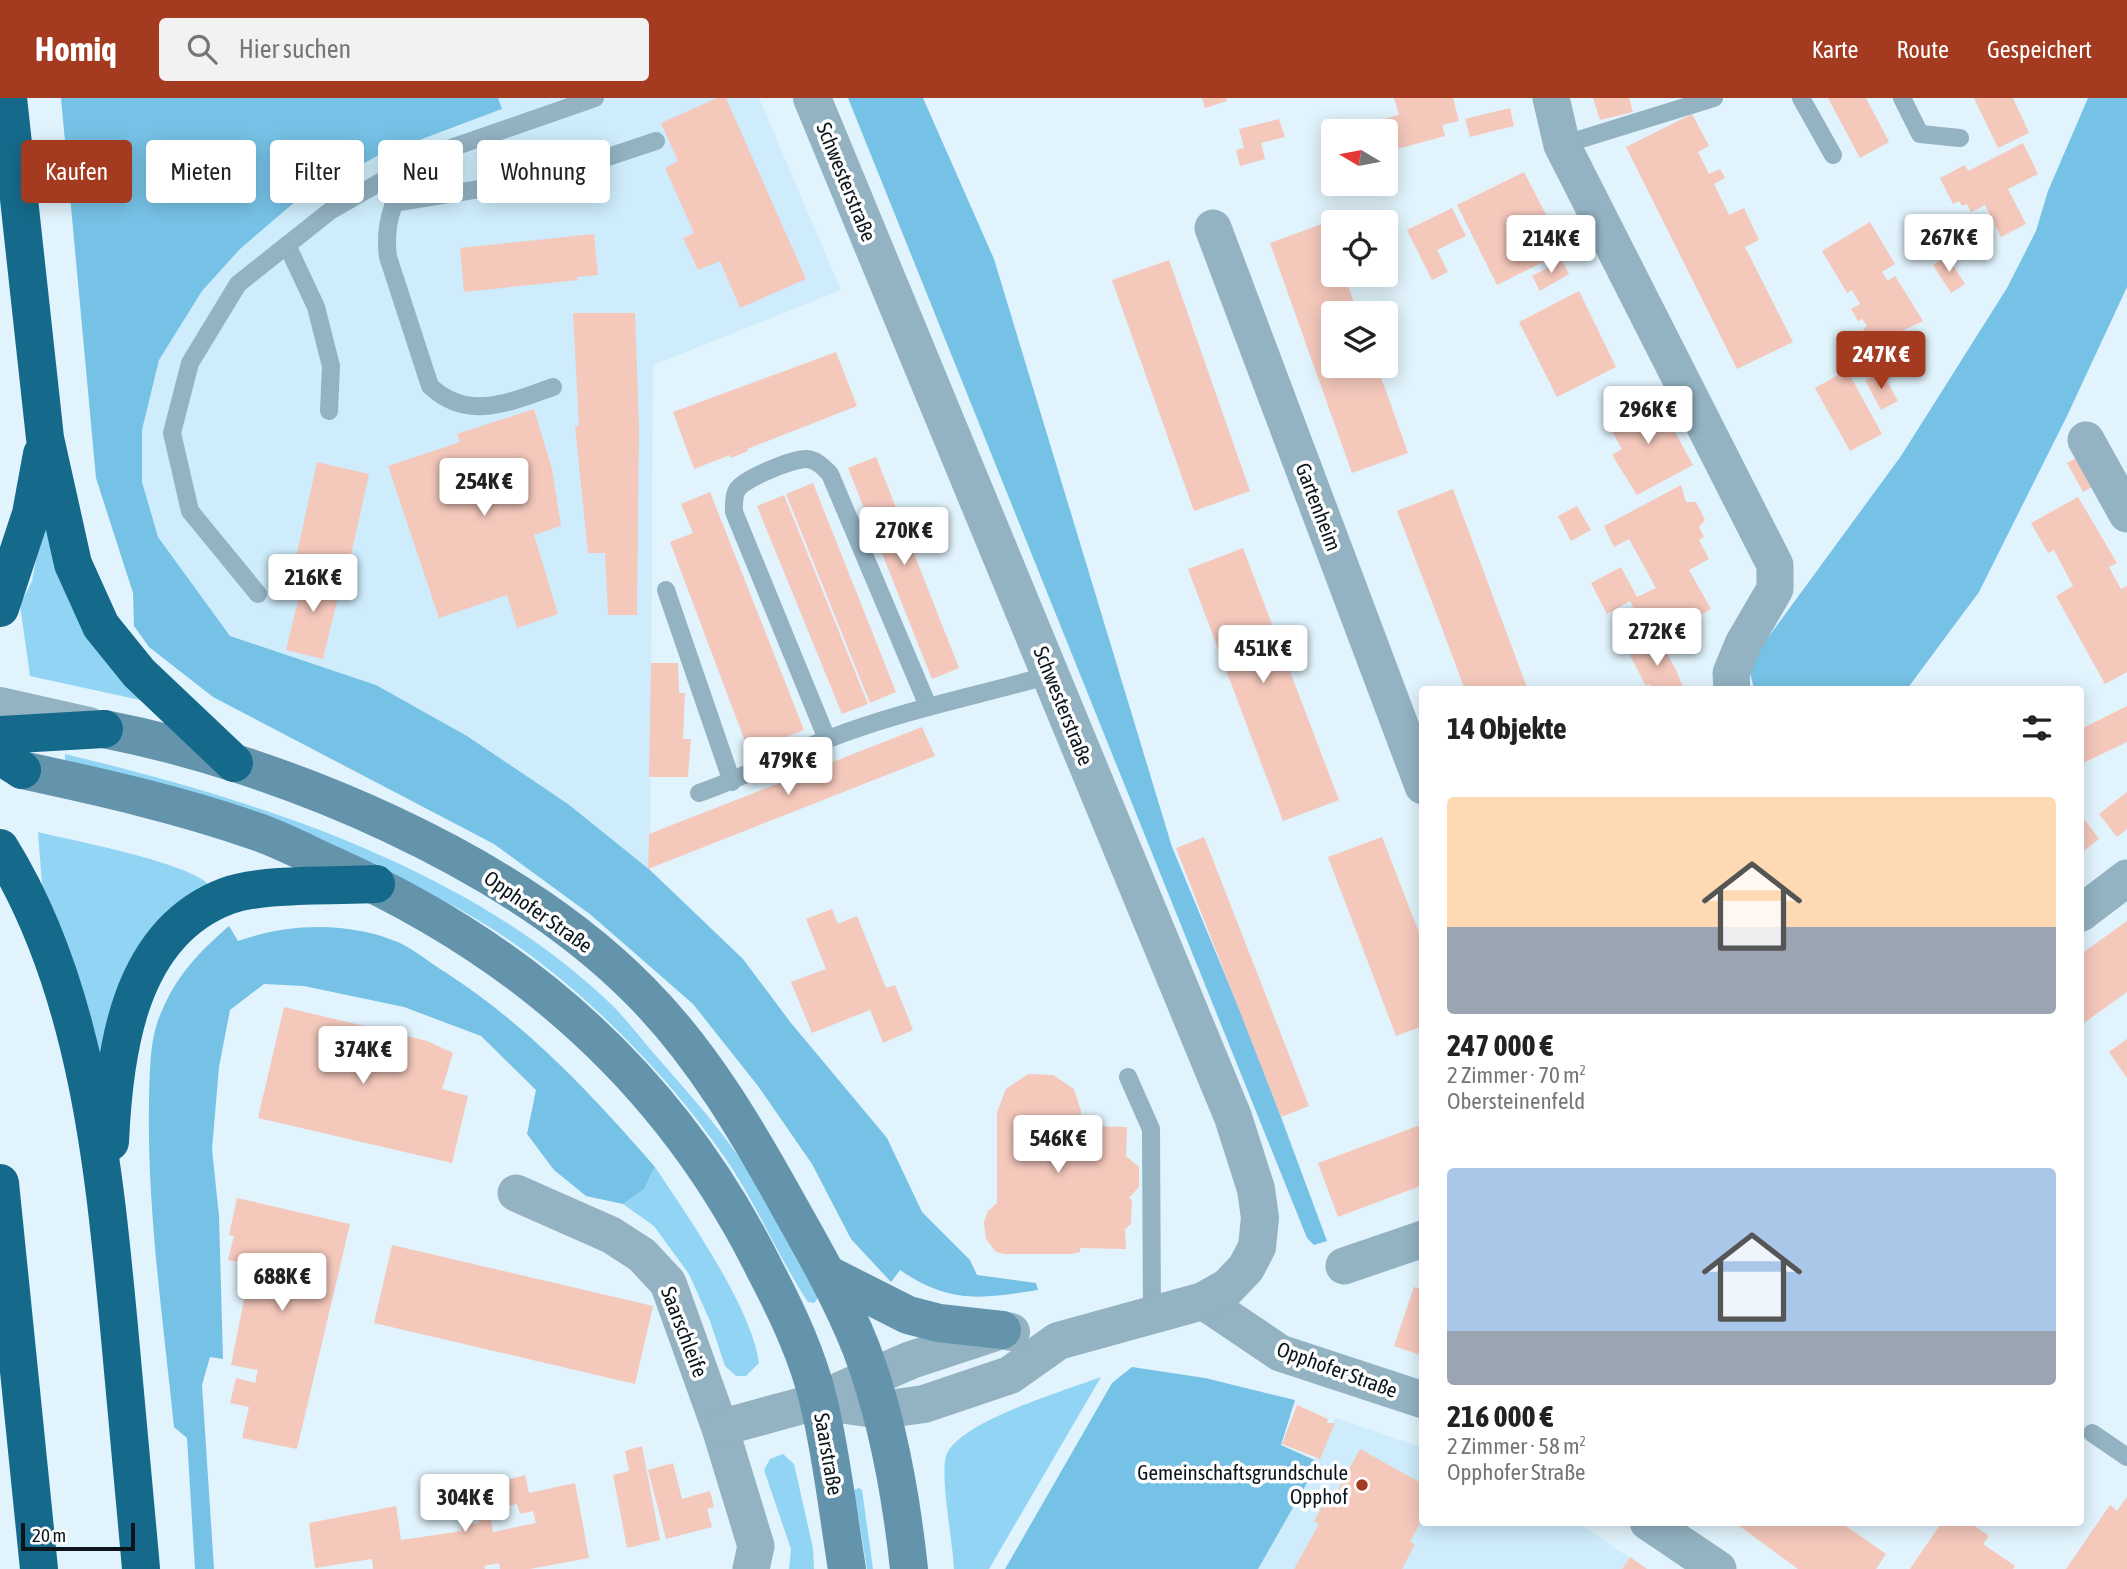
<!DOCTYPE html>
<html lang="de">
<head>
<meta charset="utf-8">
<style>
  :root { --surface:#fff; --page:#f2f2f2; --text:#222; --muted:#767676; --accent:#a43b21 }
  body { margin:0; font-family:"Asap Condensed",sans-serif; background:var(--page); color:var(--text); height:100vh; display:flex; flex-direction:column; font-size:26px; white-space:nowrap }
  * { box-sizing:border-box; margin:0 }
  p { font-size:23px; color:var(--muted) }
  .icon { flex:none; width:38px; height:38px; fill:none; stroke:currentColor; stroke-width:2; stroke-linecap:round; stroke-linejoin:round }
  .map { position:relative; flex:1; overflow:hidden }
  .drawer { position:absolute; left:1419px; top:588px; width:665px; height:840px; display:flex; flex-direction:column; background:var(--surface); border-radius:7px; box-shadow:0 4px 18px #0003 }
  .drawer>* { flex:none }
  .banner { position:absolute; left:21px; top:42px; width:665px; height:63px; display:flex; gap:14px }
  .needle { width:46px; rotate:280deg }
  .tools { position:absolute; left:1321px; top:21px; display:grid; gap:14px }
  .tools a { display:grid; place-items:center; width:77px; height:77px; border-radius:7px; background:var(--surface); box-shadow:0 4px 18px #0003; font-size:35px }
  .scale { position:absolute; left:21px; bottom:18px; width:114px; box-sizing:border-box; padding-left:7px; border:4px solid #0b151b; border-top:0; font-size:19px; line-height:24px; white-space:nowrap; color:#0b151b; -webkit-text-stroke:5px #fdfdfd; paint-order:stroke }
  .price { position:absolute; translate:-50% -60px; padding:0 16px; border-radius:7px; background:#fff; color:#222; font-size:23px; line-height:46px; filter:drop-shadow(0 2px 4px #0008) }
  .price::after { content:''; position:absolute; left:50%; top:42px; width:21px; height:16px; margin-left:-10px; background:inherit; clip-path:polygon(0 0,100% 0,50% 100%) }
  .price.current { background:var(--accent); color:#fff }
  ul { padding:0; list-style:none }
  li { display:grid; align-content:center; gap:14px; height:371px; padding:0 28px }
  li span { display:grid; place-items:center; height:217px; border-radius:7px; color:#555 }
  li>.icon { margin-inline-start:auto }
  span .icon { width:126px; height:126px; fill:#fffc; stroke-width:1 }
  li b { font-size:30px }
  h2 { display:flex; justify-content:space-between; align-items:center; height:84px; padding:0 28px; font-size:30px }
  .pill { padding:0 24px; border-radius:7px; background:var(--surface); box-shadow:0 4px 18px #0003; font-size:24px; line-height:63px }
  .pill.current { background:var(--accent); color:#fff }
  header { display:flex; align-items:center; gap:42px; box-sizing:border-box; height:98px; padding:0 35px; background:var(--accent); color:#fff }
  header strong { font-size:33px }
  nav { display:flex; gap:38px; margin-inline-start:auto; font-size:24px }
  .search { width:490px; height:63px; background:var(--page); display:flex; align-items:center; gap:18px; box-sizing:border-box; padding:0 24px; border-radius:7px; color:var(--muted); font-size:26px }
  .map>svg:first-child { display:block }
  .built { fill:#ceecfb }
  .green { fill:#91d4f4 }
  .forest { fill:#76c2e6 }
  .building { fill:#f5c8bc; fill-rule:evenodd }
  .lines { fill:none; stroke-linecap:round; stroke-linejoin:round }
  .service { stroke:#93b2c2; stroke-width:18 }
  .minor { stroke:#93b2c2; stroke-width:37 }
  .tertiary { stroke:#93b2c2; stroke-width:38 }
  .secondary { stroke:#6494ab; stroke-width:38 }
  .motorway { stroke:#156a8b; stroke-width:38 }
  .poi-dot { fill:#a43b21; stroke:#fdfdfd; stroke-width:2.5 }
  .labels { text-anchor:middle; stroke-width:7; stroke-linejoin:round; paint-order:stroke }
  .street-label { font-size:21px; fill:#0b151b; stroke:#fdfdfd }
  .poi-label { font-size:21px; fill:#0b151b; stroke:#fdfdfd; text-anchor:end }
</style>
</head>
<body>
<header>
<strong>Homiq</strong>
<div class="search"><svg class="icon" aria-label="search" viewBox="0 0 24 24"><circle cx="10" cy="10" r="6"/><path d="M15 15l6 6"/></svg>Hier suchen</div>
<nav><a>Karte</a><a>Route</a><a>Gespeichert</a></nav>
</header>
<div class="map">
<svg width="2127" height="1471" viewBox="0 0 2127 1471">
  <rect width="100%" height="100%" fill="#e1f3fc"/>
  <!-- built -->
  <g class="built">
    <polygon points="498,0 759,0 841,192 653,267 650,772 568,706 467,638 376,587 230,538 158,439 142,384 142,332 159,262 202,193 240,151 296,104 377,58 501,12"/>
    <polygon points="1336,1320 1423,1350 1423,1424 1578,1425 1646,1471 1258,1471"/>
  </g>
  <!-- green -->
  <g class="green">
    <polygon points="44,418 149,604 30,578 20,507 32,483"/>
    <path d="M65,656C256,702 467,768 612,907C628,923 642,942 657,959C681,987 707,1015 728,1044C764,1092 790,1147 818,1200L814,1205L808,1204C777,1157 756,1104 723,1057C660,966 563,870 466,815C412,784 353,765 295,744C218,717 142,690 65,663Z"/>
    <path d="M38,734C73,743 190,764 210,788L98,990L43,799Z"/>
    <path d="M655,1069C687,1117 752,1210 759,1265L746,1278H736L725,1268L710,1223L689,1176L654,1128L623,1106L644,1091Z"/>
    <path d="M1101,1279L989,1471H954C953,1445 940,1380 946,1358C957,1324 1067,1292 1101,1279Z"/>
    <polygon points="783,1356 794,1366 813,1450 814,1471 789,1471 791,1451 764,1372 770,1361"/>
    <polygon points="859,1390 862,1392 873,1471 867,1471 854,1392"/>
  </g>
  <!-- forest -->
  <g class="forest">
    <path d="M61,0H498L502,11L377,58L295,104L240,151L202,193L159,262L142,332V384L158,439L230,538L376,587L467,638L568,706L650,772L743,861L791,925L887,1040L922,1114L970,1162L977,1177L1036,1185L1038,1192C981,1201 950,1206 900,1172L891,1184L851,1141L812,1066L758,988L693,906L591,817L494,746L213,599L149,549L134,528L133,495L96,380Z"/>
    <polygon points="848,0 923,0 994,161 1172,749 1255,949 1327,1143 1314,1147 1307,1140"/>
    <polygon points="2088,0 2127,0 2127,189 2067,318 1979,494 1907,591 1754,591 1748,567 1901,358 2007,190 2036,133 2048,93"/>
    <path d="M229,828L238,843C289,825 349,823 400,845C415,852 430,865 445,874C527,927 591,995 655,1069L644,1091L623,1106L586,1098L554,1072L527,1036L536,992L481,938L404,909L304,888L264,886L230,912L219,969L212,1051L219,1118L223,1261L210,1259L202,1287L214,1471H195L187,1340L174,1329C163,1221 147,1112 149,1004C150,976 149,941 161,915C176,878 200,853 229,828Z"/>
    <polygon points="1132,1269 1205,1280 1295,1302 1281,1347 1319,1364 1258,1471 1005,1471 1112,1285"/>
  </g>
  <!-- building -->
  <g class="building">
    <polygon points="717,0 726,0 806,181 740,210 720,163 698,172 683,140 694,135 665,70 678,63 661,25"/>
    <polygon points="1202,0 1226,0 1227,3 1205,10"/>
    <polygon points="1394,0 1453,0 1459,23 1442,27 1445,38 1386,54 1386,33 1370,33 1368,25 1399,17"/>
    <polygon points="1593,0 1629,0 1633,14 1600,22"/>
    <polygon points="1828,0 1866,0 1889,44 1860,60"/>
    <polygon points="1974,0 2013,0 2029,35 1998,50"/>
    <polygon points="1510,10 1514,28 1470,39 1465,21"/>
    <polygon points="1692,16 1709,48 1698,54 1709,76 1720,71 1725,80 1714,86 1729,117 1744,110 1759,142 1745,149 1793,244 1737,271 1626,49"/>
    <polygon points="1279,21 1285,39 1261,45 1265,61 1240,68 1236,52 1244,50 1239,31"/>
    <polygon points="2023,45 2038,76 2008,91 2026,126 2001,139 1985,107 1971,114 1967,106 1962,108 1959,103 1953,106 1940,80 1965,67 1968,73"/>
    <polygon points="1524,74 1565,153 1497,187 1457,107"/>
    <polygon points="1452,110 1466,138 1437,152 1448,174 1432,182 1407,132"/>
    <polygon points="1959,123 1975,147 1956,160 1940,135"/>
    <polygon points="1870,124 1895,166 1882,174 1888,183 1895,178 1923,223 1891,238 1893,241 1875,252 1863,231 1867,228 1862,221 1858,223 1851,211 1860,206 1852,192 1847,195 1822,153"/>
    <polygon points="1325,125 1334,148 1334,177 1344,177 1358,215 1334,215 1334,268 1377,268 1408,355 1352,375 1270,145"/>
    <polygon points="594,136 598,177 577,179 578,182 464,194 460,150"/>
    <polygon points="1947,158 1965,186 1951,195 1933,167"/>
    <polygon points="1169,162 1250,393 1194,413 1112,182"/>
    <polygon points="1562,162 1569,176 1540,193 1532,178"/>
    <polygon points="1579,193 1616,269 1557,299 1519,224"/>
    <polygon points="573,215 635,215 639,328 637,517 608,517 605,455 588,455 575,328 579,328"/>
    <polygon points="836,254 857,308 747,351 748,353 731,360 730,357 694,371 673,314"/>
    <polygon points="1847,272 1882,336 1850,353 1815,290"/>
    <polygon points="1882,274 1898,303 1881,312 1865,282"/>
    <polygon points="1655,298 1693,367 1637,397 1612,357 1622,351 1607,324"/>
    <polygon points="534,311 552,371 561,428 534,437 558,516 517,530 507,497 439,520 388,368 460,344 457,336"/>
    <polygon points="2083,356 2099,385 2083,394 2067,365"/>
    <polygon points="876,359 959,570 932,581 848,370"/>
    <polygon points="317,364 369,376 346,480 294,469"/>
    <polygon points="813,385 896,594 870,605 786,396"/>
    <polygon points="1681,387 1686,404 1696,404 1705,422 1699,429 1704,439 1699,442 1709,461 1689,472 1711,511 1652,543 1630,503 1607,516 1591,485 1621,469 1637,499 1656,490 1629,441 1614,449 1604,428"/>
    <polygon points="1453,391 1495,504 1528,592 1465,592 1440,525 1397,413"/>
    <polygon points="710,394 804,632 749,654 670,444 693,435 681,406"/>
    <polygon points="784,397 868,606 842,616 757,408"/>
    <polygon points="2078,399 2117,465 2109,469 2121,491 2127,488 2127,574 2105,586 2056,498 2073,488 2054,452 2048,455 2031,425"/>
    <polygon points="1577,408 1591,432 1571,443 1558,418"/>
    <polygon points="1243,450 1339,702 1283,723 1188,471"/>
    <polygon points="299,472 342,482 323,561 286,552 300,494 294,493"/>
    <polygon points="1659,541 1676,572 1684,592 1652,592 1649,586 1646,588 1630,557"/>
    <polygon points="651,565 678,565 679,595 685,595 683,641 691,641 688,679 649,679"/>
    <polygon points="2127,608 2127,644 2081,666 2081,631"/>
    <polygon points="922,629 935,658 648,771 649,736"/>
    <polygon points="2127,694 2127,731 2117,739 2099,716"/>
    <polygon points="2085,722 2099,741 2081,755 2081,726"/>
    <polygon points="1204,739 1309,1008 1281,1019 1176,750"/>
    <polygon points="1382,739 1423,845 1423,928 1396,938 1328,759"/>
    <polygon points="832,811 838,826 857,818 886,890 895,887 913,932 883,945 870,912 812,935 791,884 826,871 806,821"/>
    <polygon points="2127,823 2127,894 2081,927 2081,856"/>
    <polygon points="284,909 427,943 453,955 442,991 468,998 452,1065 258,1020"/>
    <polygon points="2127,941 2127,980 2109,954"/>
    <polygon points="1028,976 1053,977 1074,991 1081,1013 1081,1028 1127,1029 1126,1058 1139,1069 1139,1089 1129,1100 1132,1102 1131,1126 1125,1131 1126,1151 1080,1150 1080,1154 1071,1156 1004,1156 996,1154 986,1141 984,1124 988,1113 997,1105 997,1014 1006,991"/>
    <polygon points="1423,1026 1423,1087 1338,1119 1318,1065"/>
    <polygon points="237,1100 350,1126 297,1351 242,1340 249,1309 230,1305 236,1280 255,1285 258,1272 231,1267 251,1167 228,1162 234,1138 229,1137"/>
    <polygon points="392,1147 653,1208 635,1286 374,1225"/>
    <polygon points="1414,1189 1423,1192 1423,1258 1394,1248"/>
    <polygon points="1297,1307 1328,1321 1327,1325 1335,1325 1320,1361 1282,1346"/>
    <polygon points="642,1348 660,1442 627,1450 613,1377 629,1373 625,1353"/>
    <polygon points="1360,1351 1423,1386 1423,1420 1410,1444 1415,1446 1402,1471 1294,1471 1319,1426 1314,1423 1328,1398 1333,1401"/>
    <polygon points="673,1365 682,1401 710,1393 714,1409 707,1411 712,1429 666,1441 648,1372"/>
    <path d="M525,1377L529,1395L575,1385L589,1460L530,1471H500L499,1465L484,1468L485,1471H373L372,1461L315,1470L309,1425L396,1408L401,1442L462,1433L461,1427L479,1425L474,1391ZM517,1406L520,1416L533,1413L536,1425L493,1434L490,1416L493,1411Z"/>
    <polygon points="2127,1399 2127,1471 2066,1471 2110,1407 2117,1413"/>
    <polygon points="1734,1424 1840,1424 1886,1456 1876,1471 1798,1471"/>
    <polygon points="1942,1424 1969,1424 1989,1438 1983,1446 2015,1468 2013,1471 1910,1471"/>
    <polygon points="1630,1459 1647,1471 1622,1471"/>
  </g>
  <g class="lines">
    <!-- service -->
    <g class="service">
      <polyline points="1801,0 1833,57"/>
      <polyline points="1902,0 1920,36 1960,40"/>
      <polyline points="1562,47 1714,0"/>
      <path d="M418,66C396,95 383,121 388,159L430,288C468,324 510,304 553,289"/>
      <polyline points="393,105 542,81 656,43"/>
      <polyline points="287,147 316,209 331,268 329,313"/>
      <polyline points="666,492 732,684"/>
      <polyline points="258,496 190,413 172,335 190,265 238,186 330,113 422,60 595,0"/>
      <path d="M827,641L734,414C734,407 733,399 737,392C743,381 794,360 807,361C817,362 823,369 830,376L928,608"/>
      <path d="M699,695C743,680 784,657 828,641C900,613 976,598 1050,577"/>
      <polyline points="1128,979 1151,1031 1152,1219"/>
      <polyline points="2092,1335 2127,1359"/>
    </g>
    <!-- minor -->
    <g class="minor">
      <polyline points="1551,0 1562,47 1775,467 1775,491 1743,546 1731,575 1732,592"/>
      <polyline points="1213,130 1423,688"/>
      <polyline points="2086,342 2127,416"/>
      <polyline points="2081,815 2127,780"/>
      <polyline points="516,1095 611,1137 642,1157 668,1185 720,1330 756,1448 751,1471"/>
      <polyline points="1344,1168 1423,1141"/>
      <polyline points="1203,1203 1280,1255 1423,1302"/>
      <polyline points="720,1330 819,1303"/>
      <polyline points="1648,1424 1718,1471"/>
    </g>
    <!-- tertiary -->
    <g class="tertiary">
      <polyline points="812,0 1233,1019 1256,1091 1260,1120 1257,1149 1246,1170 1228,1189 1203,1203 1058,1243 1010,1277 924,1306 881,1312 819,1303"/>
      <polyline points="0,608 89,628"/>
      <polyline points="842,1292 911,1262 1002,1232 1011,1234"/>
    </g>
    <!-- secondary -->
    <g class="secondary">
      <path d="M104,631C283,666 511,762 640,893C702,955 748,1034 790,1110C816,1156 842,1202 861,1250C888,1321 901,1396 909,1471"/>
      <path d="M22,672C101,689 181,707 258,734C283,743 308,756 332,767C523,852 672,983 765,1172C787,1214 808,1258 819,1305C832,1359 838,1416 847,1471"/>
      <polyline points="827,1176 908,1217 939,1225 1002,1232"/>
    </g>
    <!-- motorway -->
    <g class="motorway">
      <polyline points="8,0 45,340 73,466 101,528 139,575 234,665"/>
      <polyline points="0,510 31,416 42,356"/>
      <polyline points="0,637 104,631"/>
      <polyline points="0,658 22,672"/>
      <path d="M0,750C87,890 104,1069 119,1229C126,1309 134,1390 141,1471"/>
      <path d="M110,1044C114,953 129,835 227,798C262,785 337,788 376,786"/>
      <polyline points="0,1085 39,1471"/>
    </g>
  </g>
  <!-- markers -->
  <circle class="poi-dot" cx="1362" cy="1387" r="7"/>
  <g class="labels">
    <!-- street labels -->
    <g class="street-label">
      <text transform="translate(846 84) rotate(68)" y="7">Schwesterstraße</text>
      <text transform="translate(1318 409) rotate(69)" y="7">Gartenheim</text>
      <text transform="translate(1063 608) rotate(68)" y="7">Schwesterstraße</text>
      <text transform="translate(538 814) rotate(35)" y="7">Opphofer Straße</text>
      <text transform="translate(684 1234) rotate(69)" y="7">Saarschleife</text>
      <text transform="translate(1337 1272) rotate(20)" y="7">Opphofer Straße</text>
      <text transform="translate(828 1356) rotate(80)" y="7">Saarstraße</text>
    </g>
    <!-- poi labels -->
    <g class="poi-label">
      <text x="1348" y="1382">Gemeinschaftsgrundschule<tspan x="1348" dy="24">Opphof</tspan></text>
    </g>
  </g>
</svg>
<div class="tools">
<a><svg class="needle" viewBox="-14 -14 28 28"><path d="M0-13l5 13h-10z" fill="#e53935"/><path d="M0 13l5-13h-10z" fill="#767676"/></svg></a>
<a><svg class="icon" aria-label="locate" viewBox="0 0 24 24"><circle cx="12" cy="12" r="6"/><path d="M12 2v4M12 18v4M2 12h4M18 12h4"/></svg></a>
<a><svg class="icon" aria-label="layers" viewBox="0 0 24 24"><path d="M12 4l9 5-9 5-9-5zM3 14l9 5 9-5"/></svg></a>
</div>
<div class="scale">20 m</div>
<b class="price" style="left:1949px;top:176px">267K €</b>
<b class="price" style="left:1551px;top:177px">214K €</b>
<b class="price current" style="left:1881px;top:293px">247K €</b>
<b class="price" style="left:1648px;top:348px">296K €</b>
<b class="price" style="left:484px;top:420px">254K €</b>
<b class="price" style="left:904px;top:469px">270K €</b>
<b class="price" style="left:313px;top:516px">216K €</b>
<b class="price" style="left:1657px;top:570px">272K €</b>
<b class="price" style="left:1263px;top:587px">451K €</b>
<b class="price" style="left:788px;top:699px">479K €</b>
<b class="price" style="left:363px;top:988px">374K €</b>
<b class="price" style="left:1058px;top:1077px">546K €</b>
<b class="price" style="left:282px;top:1215px">688K €</b>
<b class="price" style="left:465px;top:1436px">304K €</b>
<div class="banner">
<a class="pill current">Kaufen</a>
<a class="pill">Mieten</a>
<a class="pill">Filter</a>
<a class="pill">Neu</a>
<a class="pill">Wohnung</a>
</div>
<section class="drawer">
<h2>14 Objekte<svg class="icon" aria-label="filters" viewBox="0 0 24 24"><path d="M4 7h16M4 17h16"/><circle cx="9" cy="7" r="2"/><circle cx="15" cy="17" r="2"/></svg></h2>
<ul>
<li><span style="background:linear-gradient(#ffd9b3 60%,#9aa5b1 0)"><svg class="icon" aria-label="home" viewBox="0 0 24 24"><path d="M3 11l9-7 9 7M6 9v11h12V9"/></svg></span><div><b>247 000 €</b><p>2 Zimmer · 70 m²</p><p>Obersteinenfeld</p></div></li>
<li><span style="background:linear-gradient(#a9c7e8 75%,#9aa5b1 0)"><svg class="icon" aria-label="home" viewBox="0 0 24 24"><path d="M3 11l9-7 9 7M6 9v11h12V9"/></svg></span><div><b>216 000 €</b><p>2 Zimmer · 58 m²</p><p>Opphofer Straße</p></div></li>
</ul>
</section>
</div>
</body>
</html>
